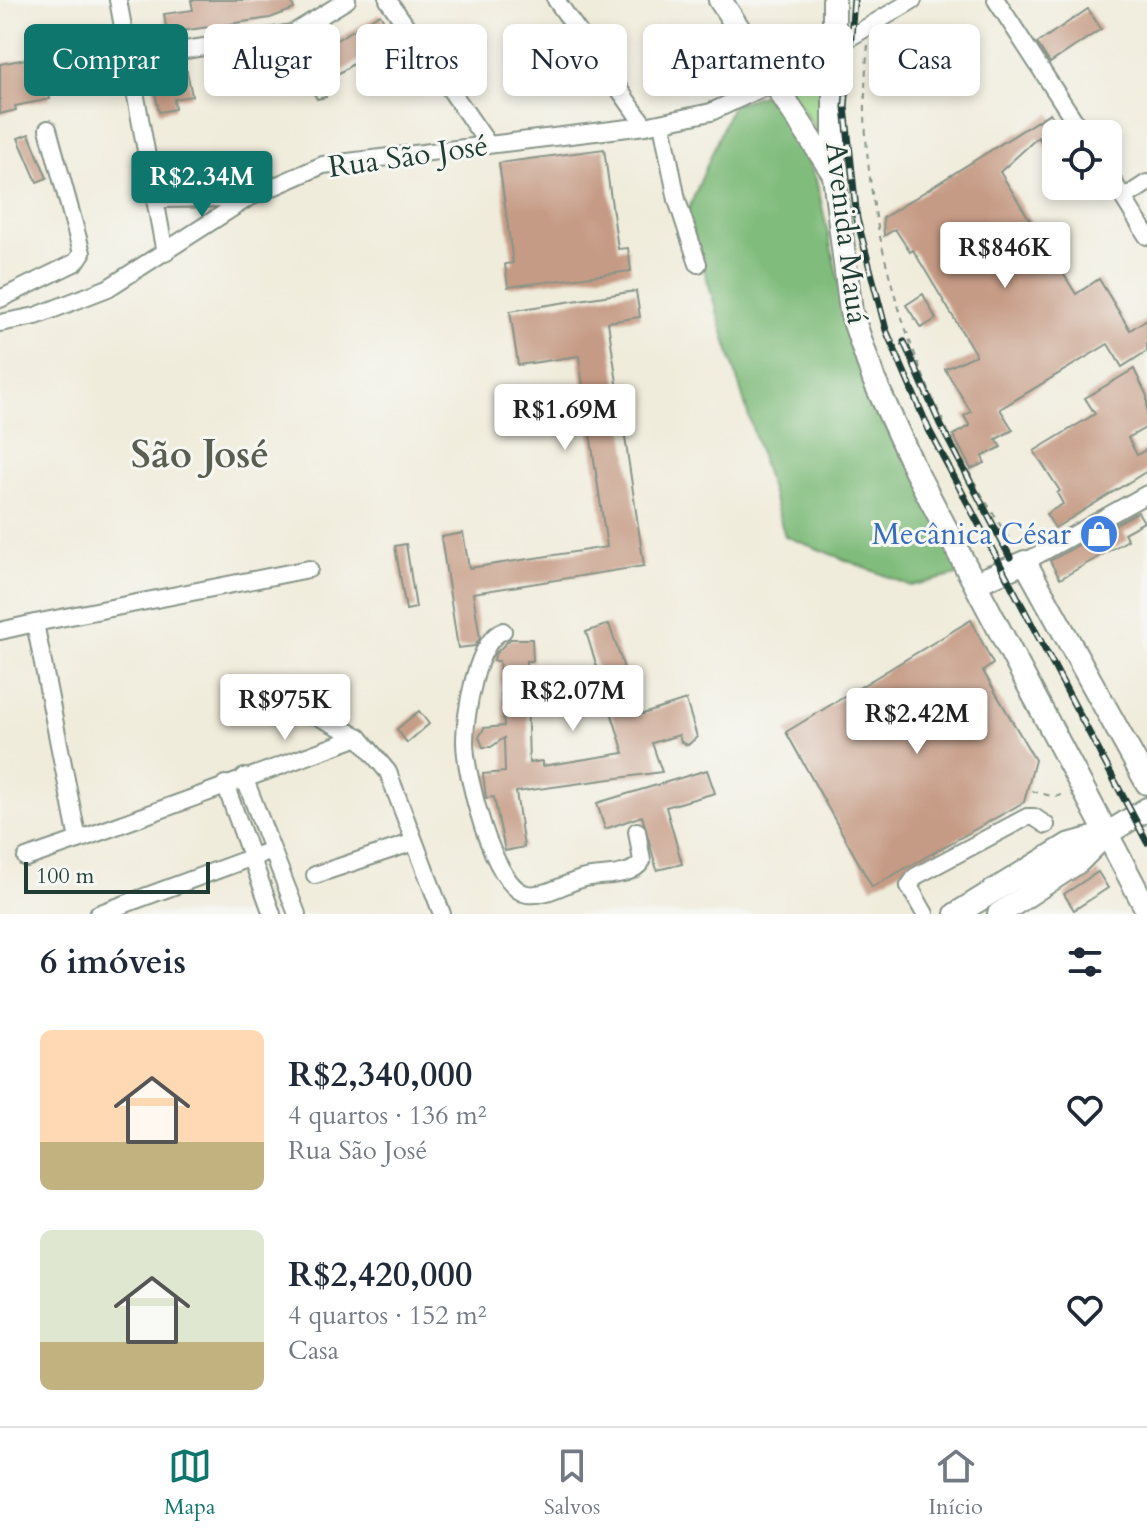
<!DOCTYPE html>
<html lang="pt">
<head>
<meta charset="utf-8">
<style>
  :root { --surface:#fff; --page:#f6f6f7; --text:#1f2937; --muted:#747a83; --line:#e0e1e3; --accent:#0f766e }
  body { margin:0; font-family:Cardo,serif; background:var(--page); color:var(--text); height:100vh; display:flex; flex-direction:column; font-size:30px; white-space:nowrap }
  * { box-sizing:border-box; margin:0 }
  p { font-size:26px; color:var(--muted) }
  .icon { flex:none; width:44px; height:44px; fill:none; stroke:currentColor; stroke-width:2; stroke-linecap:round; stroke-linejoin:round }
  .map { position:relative; height:914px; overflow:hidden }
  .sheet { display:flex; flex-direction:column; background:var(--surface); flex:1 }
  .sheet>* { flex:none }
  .hud { position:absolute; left:24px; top:24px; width:1100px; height:72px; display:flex; gap:16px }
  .tools { position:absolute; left:1042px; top:120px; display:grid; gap:16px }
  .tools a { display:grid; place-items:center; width:80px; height:80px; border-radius:12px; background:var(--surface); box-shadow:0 4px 12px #0003; font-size:40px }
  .scale { position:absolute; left:24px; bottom:20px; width:186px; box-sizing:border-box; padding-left:8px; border:4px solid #1f3d34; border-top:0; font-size:22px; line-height:28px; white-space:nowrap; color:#1f3d34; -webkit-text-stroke:6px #f6f6f2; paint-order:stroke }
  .price { position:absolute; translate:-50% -68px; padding:0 18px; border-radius:8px; background:#fff; color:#222; font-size:26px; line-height:52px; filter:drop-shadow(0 2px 4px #0008) }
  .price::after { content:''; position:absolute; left:50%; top:48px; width:24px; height:18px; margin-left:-12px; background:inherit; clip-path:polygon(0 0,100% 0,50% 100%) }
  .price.active { background:var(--accent); color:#fff }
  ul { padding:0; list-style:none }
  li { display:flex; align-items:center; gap:24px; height:200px; padding:0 40px }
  li span { display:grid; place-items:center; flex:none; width:224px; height:160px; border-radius:12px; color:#555 }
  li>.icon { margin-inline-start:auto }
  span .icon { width:96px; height:96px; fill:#fffc; stroke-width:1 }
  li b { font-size:34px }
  h2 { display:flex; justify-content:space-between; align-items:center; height:96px; padding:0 40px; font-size:34px }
  .pill { padding:0 28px; border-radius:12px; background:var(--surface); box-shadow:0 4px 12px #0003; font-size:28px; line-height:72px }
  .pill.active { background:var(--accent); color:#fff }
  .tabs { display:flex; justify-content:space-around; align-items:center; height:112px; border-top:2px solid var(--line); background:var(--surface); font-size:22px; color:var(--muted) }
  .tabs a { display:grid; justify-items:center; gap:4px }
  .tabs .active { color:var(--accent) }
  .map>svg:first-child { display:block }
  .green { fill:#a1dd91; stroke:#608d62; stroke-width:2 }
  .forest { fill:#80bc7b; stroke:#507c58; stroke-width:2 }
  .building { fill:#c69b85 }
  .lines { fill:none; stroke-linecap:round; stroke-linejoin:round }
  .minor-casing { stroke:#889488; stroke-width:20 }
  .major-casing { stroke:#889488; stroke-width:26 }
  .path { stroke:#889488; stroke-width:2; stroke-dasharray:6 6; stroke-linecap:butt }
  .minor { stroke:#fff; stroke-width:16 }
  .major { stroke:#fff; stroke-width:22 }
  .rail-casing { stroke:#1f3d34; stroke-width:7 }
  .rail { stroke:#f6f6f2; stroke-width:4; stroke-dasharray:12; stroke-linecap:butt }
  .labels { text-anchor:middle; stroke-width:6; stroke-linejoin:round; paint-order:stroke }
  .street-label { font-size:30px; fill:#1f3d34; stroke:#f6f6f2 }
  .shop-label { font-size:30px; fill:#366cbe; stroke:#f6f6f2; text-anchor:end }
  .district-label { font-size:38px; font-weight:bold; fill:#595e50; stroke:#f6f6f2 }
</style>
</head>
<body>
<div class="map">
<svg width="1147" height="914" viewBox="0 0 1147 914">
  <rect width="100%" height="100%" fill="#f6f6f2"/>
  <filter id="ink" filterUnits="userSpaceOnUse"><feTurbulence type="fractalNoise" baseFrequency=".0125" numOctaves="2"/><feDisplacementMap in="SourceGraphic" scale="16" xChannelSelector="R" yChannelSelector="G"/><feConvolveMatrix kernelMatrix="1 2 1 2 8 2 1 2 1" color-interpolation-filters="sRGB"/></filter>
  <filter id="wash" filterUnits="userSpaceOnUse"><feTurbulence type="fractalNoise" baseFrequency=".006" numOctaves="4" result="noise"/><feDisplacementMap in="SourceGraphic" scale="32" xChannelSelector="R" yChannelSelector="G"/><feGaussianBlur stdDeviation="1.8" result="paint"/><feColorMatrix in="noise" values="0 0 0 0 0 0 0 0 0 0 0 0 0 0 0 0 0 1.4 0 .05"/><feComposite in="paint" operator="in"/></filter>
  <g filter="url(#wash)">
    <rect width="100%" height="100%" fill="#f0ecdb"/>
    <!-- green -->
    <polygon class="green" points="827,59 825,143 787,85"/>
    <!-- forest -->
    <polygon class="forest" points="765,94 797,138 816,179 845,310 961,574 911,586 785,536 687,213 732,105"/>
    <g id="blocks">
      <!-- building -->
      <g class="building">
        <polygon points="191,0 291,0 294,9 270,18 167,33 164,14 193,10"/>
        <polygon points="1088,9 1101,29 1050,63 1037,43"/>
        <polygon points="380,14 408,61 387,73 373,51 321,85 326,97 317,99 308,83 314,81 303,60"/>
        <polygon points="41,56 50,99 15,106 16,110 0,114 0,64"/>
        <polygon points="187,71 192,96 174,99 175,109 159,112 152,77"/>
        <polygon points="1050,113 1061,131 1056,134 1056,164 1038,137 1000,172 1076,294 1099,279 1130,330 1147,319 1147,351 1122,367 1108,344 1000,409 1013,430 996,439 1001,447 982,457 985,463 971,469 953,435 970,426 964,416 971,412 945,369 976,355 913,250 910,252 895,229 884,236 883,218"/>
        <polygon points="29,134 47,178 37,182 18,138"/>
        <polygon points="604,149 618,249 628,248 631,271 508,287 505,264 513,263 499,163"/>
        <polygon points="636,291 640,317 608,322 644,566 473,593 480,638 475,646 458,648 441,537 463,533 469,568 607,547 589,426 531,435 526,402 584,393 579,356 518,365 510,311"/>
        <polygon points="923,294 936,319 921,328 906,305"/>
        <polygon points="1134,369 1147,396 1147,427 1128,438 1137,455 1147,449 1147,471 1055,528 1046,514 1063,504 1057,493 1060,491 1034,451 1095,414 1085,398"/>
        <polygon points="1138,512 1144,522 1124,533 1128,540 1060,579 1050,561"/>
        <polygon points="406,544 416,608 406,610 395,546"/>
        <polygon points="971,620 993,664 983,671 1035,760 1024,802 872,887 786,732"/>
        <polygon points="609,624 640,715 686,700 697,737 688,745 681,742 679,735 652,743 662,772 516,792 524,847 505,851 494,797 486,798 483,774 505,772 504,738 491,747 483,747 479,737 484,728 504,726 499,661 494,661 495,654 510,639 532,639 533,661 526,661 529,763 542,761 542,766 624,753 586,632"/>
        <polygon points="419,711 429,724 407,743 397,729"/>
        <polygon points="707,770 715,793 666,807 682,864 657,870 642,816 605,829 597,803"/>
        <polygon points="1098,872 1108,888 1074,910 1064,894"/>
      </g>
    </g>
  </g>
  <g filter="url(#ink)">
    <use href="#blocks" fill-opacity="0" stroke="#889488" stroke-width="2"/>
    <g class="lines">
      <!-- minor casing -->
      <g class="minor-casing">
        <g id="minor">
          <polyline points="118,0 165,253"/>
          <polyline points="388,0 488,144"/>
          <polyline points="556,0 645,126"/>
          <polyline points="996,0 1083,134"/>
          <polyline points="128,59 293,33 347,0"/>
          <polyline points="662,123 677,200 698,264"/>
          <polyline points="1108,173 1147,236"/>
          <polyline points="1124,198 1147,183"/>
          <polyline points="156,199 246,198"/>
          <polyline points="0,299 76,262 82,253 48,129"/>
          <polyline points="0,323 36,316 108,288 248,198 323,165 645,126 711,112 775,82 913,0"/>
          <polyline points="1025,562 1147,494"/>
          <polyline points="309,569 35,623 78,840 359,737"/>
          <polyline points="0,631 35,623"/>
          <path d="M503,631C476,641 465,715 465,742C465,773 493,888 527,894C546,897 567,882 585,878C603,874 631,878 642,861L637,831"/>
          <polyline points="235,702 317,716 359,737 388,772 442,914"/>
          <polyline points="244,777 297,914"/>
          <polyline points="225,784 272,914"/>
          <polyline points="26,858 78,840"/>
          <polyline points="315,875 414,842"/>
          <polyline points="98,914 272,850"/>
          <polyline points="925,914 909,886 916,876 1027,817 1034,817 1046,825"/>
        </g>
      </g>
      <!-- major casing -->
      <g class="major-casing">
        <g id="major">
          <polyline points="720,0 833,173"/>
          <polyline points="834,0 834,175 851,312 874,380 915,470 1147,910"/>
          <polyline points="976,583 1025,562 1147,783"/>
          <polyline points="956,914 1068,845 1104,835"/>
          <polyline points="999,914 1078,862 1105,835 1147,809"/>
        </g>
      </g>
      <!-- path -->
      <g class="path">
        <path d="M868,45C849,214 920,409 1015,547"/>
        <polyline points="1032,791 1055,797 1064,794"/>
      </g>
      <!-- minor -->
      <use href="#minor" class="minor"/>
      <!-- major -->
      <use href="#major" class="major"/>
      <!-- rail casing -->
      <g class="rail-casing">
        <g id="rail">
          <polyline points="854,0 845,107 857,219 886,330 929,430 1147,842"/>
          <polyline points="904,342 940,424 1010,557"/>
        </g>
      </g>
      <!-- rail -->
      <use href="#rail" class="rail"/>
    </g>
  </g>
  <!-- icons -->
  <defs>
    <g id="shop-disc" transform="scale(2)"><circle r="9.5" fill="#3f7fe0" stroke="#f6f6f2"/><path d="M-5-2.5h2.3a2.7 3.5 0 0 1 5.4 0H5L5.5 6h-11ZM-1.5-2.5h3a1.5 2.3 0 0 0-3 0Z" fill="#fff"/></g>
  </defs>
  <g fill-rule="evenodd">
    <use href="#shop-disc" x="1099" y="534"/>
  </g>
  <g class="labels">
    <!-- street labels -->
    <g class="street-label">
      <text transform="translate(408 156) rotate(-8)" y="10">Rua São José</text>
      <text transform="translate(847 233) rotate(83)" y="10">Avenida Mauá</text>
    </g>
    <!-- shop labels -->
    <g class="shop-label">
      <text x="1071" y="544">Mecânica César</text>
    </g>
    <!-- district labels -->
    <g class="district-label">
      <text x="200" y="467">São José</text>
    </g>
  </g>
</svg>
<div class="tools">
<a><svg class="icon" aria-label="locate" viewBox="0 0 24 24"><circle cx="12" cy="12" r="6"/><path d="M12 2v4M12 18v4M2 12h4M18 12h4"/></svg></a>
</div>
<div class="scale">100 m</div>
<b class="price active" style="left:202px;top:219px">R$2.34M</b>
<b class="price" style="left:1005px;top:290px">R$846K</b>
<b class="price" style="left:565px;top:452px">R$1.69M</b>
<b class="price" style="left:573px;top:733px">R$2.07M</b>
<b class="price" style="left:285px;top:742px">R$975K</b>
<b class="price" style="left:917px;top:756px">R$2.42M</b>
<div class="hud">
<a class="pill active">Comprar</a>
<a class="pill">Alugar</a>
<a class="pill">Filtros</a>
<a class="pill">Novo</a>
<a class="pill">Apartamento</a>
<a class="pill">Casa</a>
</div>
</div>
<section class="sheet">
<h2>6 imóveis<svg class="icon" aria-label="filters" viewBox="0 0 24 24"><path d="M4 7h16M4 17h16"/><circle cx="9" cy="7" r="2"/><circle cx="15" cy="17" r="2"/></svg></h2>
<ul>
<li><span style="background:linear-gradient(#ffd9b3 70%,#c2b280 0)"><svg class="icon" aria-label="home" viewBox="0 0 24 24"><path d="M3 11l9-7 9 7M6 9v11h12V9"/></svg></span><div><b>R$2,340,000</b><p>4 quartos · 136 m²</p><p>Rua São José</p></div><svg class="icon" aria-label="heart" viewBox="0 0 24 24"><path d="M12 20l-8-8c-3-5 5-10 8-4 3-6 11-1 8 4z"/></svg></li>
<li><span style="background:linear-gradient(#dfe7d0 70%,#c2b280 0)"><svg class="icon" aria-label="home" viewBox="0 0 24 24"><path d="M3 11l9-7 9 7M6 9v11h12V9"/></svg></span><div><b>R$2,420,000</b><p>4 quartos · 152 m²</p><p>Casa</p></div><svg class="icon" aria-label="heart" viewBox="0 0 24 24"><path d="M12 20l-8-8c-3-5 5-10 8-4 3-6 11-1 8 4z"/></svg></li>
</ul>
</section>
<nav class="tabs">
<a class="active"><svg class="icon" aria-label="map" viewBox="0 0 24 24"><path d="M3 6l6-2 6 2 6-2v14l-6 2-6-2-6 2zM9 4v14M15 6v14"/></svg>Mapa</a>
<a><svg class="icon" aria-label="saved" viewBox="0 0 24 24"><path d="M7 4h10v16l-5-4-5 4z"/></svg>Salvos</a>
<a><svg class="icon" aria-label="home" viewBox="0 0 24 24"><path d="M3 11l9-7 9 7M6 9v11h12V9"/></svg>Início</a>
</nav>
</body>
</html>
